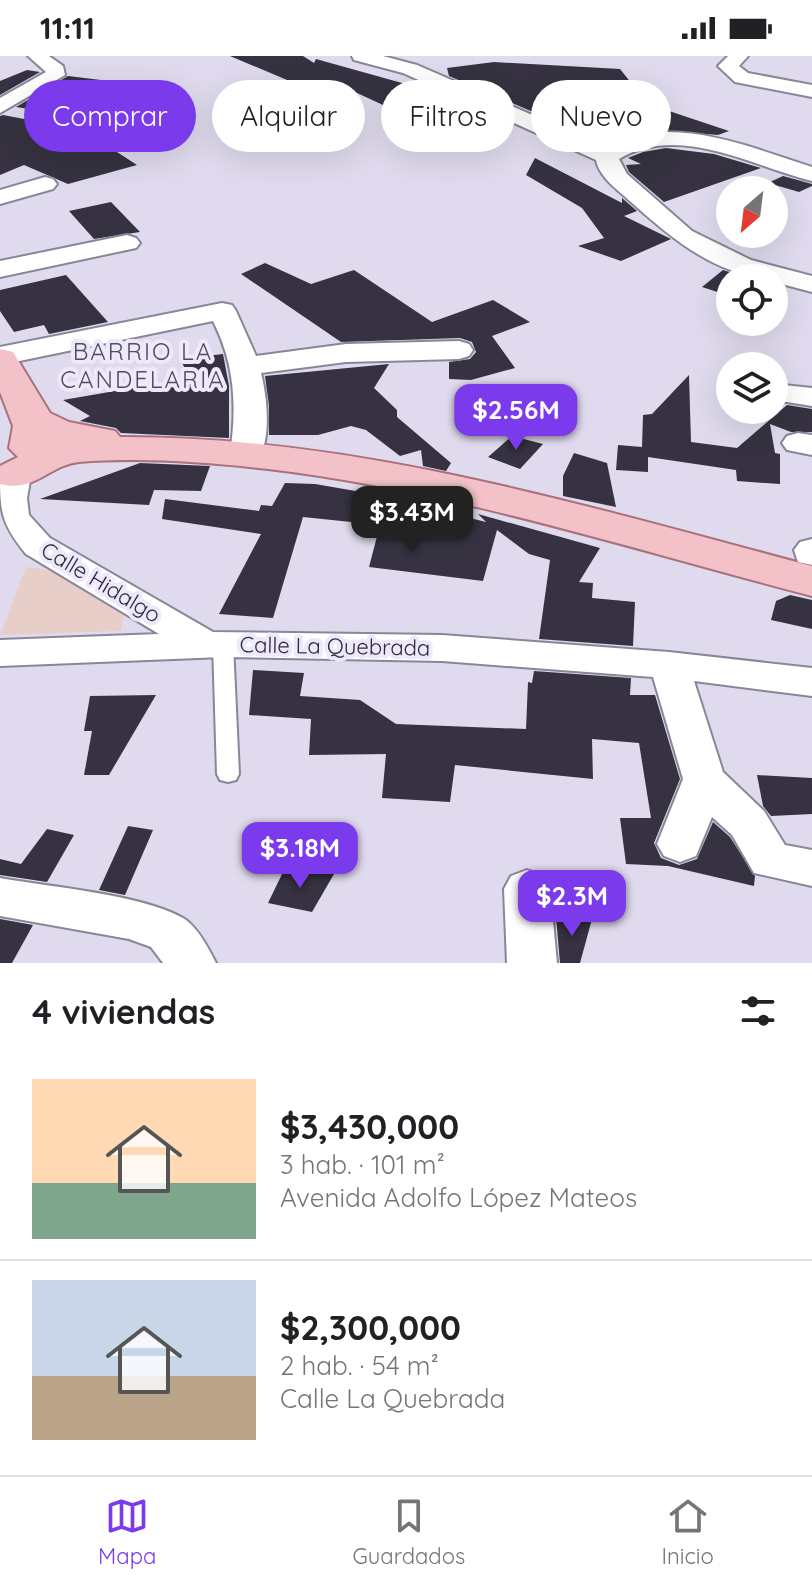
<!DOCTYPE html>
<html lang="es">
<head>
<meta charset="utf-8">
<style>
  :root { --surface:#fff; --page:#f2f2f2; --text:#202124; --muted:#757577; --line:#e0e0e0; --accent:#7c3aed }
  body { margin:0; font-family:Quicksand,sans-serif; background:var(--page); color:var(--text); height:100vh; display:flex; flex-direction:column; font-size:30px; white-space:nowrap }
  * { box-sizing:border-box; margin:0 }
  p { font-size:26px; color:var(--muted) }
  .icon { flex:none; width:44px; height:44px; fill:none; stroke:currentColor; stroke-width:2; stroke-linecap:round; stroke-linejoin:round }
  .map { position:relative; height:907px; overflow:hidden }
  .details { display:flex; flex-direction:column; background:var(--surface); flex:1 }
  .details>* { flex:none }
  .top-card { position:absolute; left:24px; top:24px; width:764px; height:72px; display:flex; gap:16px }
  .needle { width:52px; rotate:208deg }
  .tools { position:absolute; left:716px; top:120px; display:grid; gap:16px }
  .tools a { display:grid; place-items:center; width:72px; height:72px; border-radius:50%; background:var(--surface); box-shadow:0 8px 32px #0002; font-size:40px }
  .price { position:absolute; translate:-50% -68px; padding:0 18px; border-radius:16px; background:var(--accent); color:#fff; font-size:26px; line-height:52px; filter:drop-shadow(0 2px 4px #0008) }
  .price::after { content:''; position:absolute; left:50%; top:48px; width:24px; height:18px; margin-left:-12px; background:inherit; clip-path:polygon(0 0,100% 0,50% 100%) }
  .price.selected { background:#222; color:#fff }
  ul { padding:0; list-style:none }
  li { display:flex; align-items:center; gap:24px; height:200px; padding:0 32px }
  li+li { border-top:2px solid var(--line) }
  li span { display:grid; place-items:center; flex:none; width:224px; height:160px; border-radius:0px; color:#555 }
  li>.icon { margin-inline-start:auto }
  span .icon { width:96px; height:96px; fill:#fffc; stroke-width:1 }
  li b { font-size:34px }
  h2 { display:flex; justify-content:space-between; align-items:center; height:96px; padding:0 32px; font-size:34px }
  .chip { padding:0 28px; border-radius:36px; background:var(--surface); box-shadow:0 8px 32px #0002; font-size:28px; line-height:72px }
  .chip.selected { background:var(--accent); color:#fff }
  .status { display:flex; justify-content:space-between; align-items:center; height:56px; padding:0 40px; background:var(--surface); direction:ltr }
  .status svg { height:22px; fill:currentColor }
  .tabs { display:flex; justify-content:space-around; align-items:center; height:112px; border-top:2px solid var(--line); background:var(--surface); font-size:22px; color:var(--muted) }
  .tabs a { display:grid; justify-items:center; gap:4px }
  .tabs .selected { color:var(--accent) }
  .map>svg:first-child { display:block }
  .education { fill:#e8cec9 }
  .building { fill:#363241 }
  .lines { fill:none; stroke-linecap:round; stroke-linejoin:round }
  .service-casing { stroke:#8a8597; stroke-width:4 }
  .minor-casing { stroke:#8a8597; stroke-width:4 }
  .primary-casing { stroke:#a8727c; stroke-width:4 }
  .service { fill:#fff; fill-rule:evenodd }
  .minor { fill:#fff; fill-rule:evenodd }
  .primary { fill:#f2c2c8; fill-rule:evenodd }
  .labels { text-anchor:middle; stroke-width:8; stroke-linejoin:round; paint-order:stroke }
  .street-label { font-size:22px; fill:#2e2b33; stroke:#eee8fc }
  .neighbourhood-label { font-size:24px; letter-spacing:2px; fill:#524c5d; stroke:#eee8fc }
</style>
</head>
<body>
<div class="status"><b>11:11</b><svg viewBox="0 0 49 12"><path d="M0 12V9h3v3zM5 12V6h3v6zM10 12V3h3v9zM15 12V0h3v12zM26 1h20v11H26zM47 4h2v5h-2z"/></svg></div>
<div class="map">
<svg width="812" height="907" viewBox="0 0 812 907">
  <rect width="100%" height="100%" fill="#e0daee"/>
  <!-- education -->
  <polygon class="education" points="26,511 50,514 125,550 121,575 0,579"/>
  <!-- building -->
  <g class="building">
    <polygon points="230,0 303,0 314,7 316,3 445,39 500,64 450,80 329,24 306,32"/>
    <polygon points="494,6 620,13 648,48 729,75 718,79 656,74 616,84 615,75 591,81 449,20 447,12"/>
    <polygon points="27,14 40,16 0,39 0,25"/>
    <polygon points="68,20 101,24 48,56 16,51"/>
    <polygon points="3,59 83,74 137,109 68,128 24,109 0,119 0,60"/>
    <polygon points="666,92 714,98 761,112 664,146 629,116 626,109 641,108 628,102 643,96"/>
    <polygon points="535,102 622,147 622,142 637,155 624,160 671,183 621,205 578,190 604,182 582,152 526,119"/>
    <polygon points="783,120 812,128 812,130 799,136 768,127"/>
    <polygon points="111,146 140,176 94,183 69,155"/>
    <polygon points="265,207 311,228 354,214 432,266 493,244 530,266 492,280 515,312 471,324 449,323 449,306 470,303 476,296 472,286 460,282 341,286 241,218"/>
    <polygon points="723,214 748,222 730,222 730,240 702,231"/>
    <polygon points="66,219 108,266 49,278 44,269 14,276 0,255 0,234"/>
    <polygon points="223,298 229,330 229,382 121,377 116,372 80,365 90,360 63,344 190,322 180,303"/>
    <polygon points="389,308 374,332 397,354 397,361 451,407 446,415 423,410 421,394 400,400 366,374 351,370 318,379 269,379 269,350 265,320"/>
    <polygon points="689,319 691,386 737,392 787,349 812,353 812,376 791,376 770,368 775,397 780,398 780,428 737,425 736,414 648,401 648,416 616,414 618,389 642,391 643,359 652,358"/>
    <polygon points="512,380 543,388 520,413 488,401"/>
    <polygon points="574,397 607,407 616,451 563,440 563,420"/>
    <polygon points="140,407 210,410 201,435 154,434 149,449 40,443"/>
    <polygon points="285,427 315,428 373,438 486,466 478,458 600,492 579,526 593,527 592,542 635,546 633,590 539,583 550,504 529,498 497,474 483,525 369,511 380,469 303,461 273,562 219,558 261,478 162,463 165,443 259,455 261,449 272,450"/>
    <polygon points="790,539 812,544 812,573 771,564 776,545"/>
    <polygon points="253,614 304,617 300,640 360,644 396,668 526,673 528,626 532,627 534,615 631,622 630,639 655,639 680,723 654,787 661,802 679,809 697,803 713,766 730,781 755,820 754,830 668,810 626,808 620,762 651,762 639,687 592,683 593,723 455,709 450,746 382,742 386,698 309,699 311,663 249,659"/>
    <polygon points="156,639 109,719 84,719 92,675 84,675 90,640"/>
    <polygon points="757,719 812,722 812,758 771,760 763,750"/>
    <polygon points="128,770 153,774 125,839 99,834"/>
    <polygon points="47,773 74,779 47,826 0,819 0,803 21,808"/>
    <polygon points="284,814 334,818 312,856 268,847"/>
    <polygon points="556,861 592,863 580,907 560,907"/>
    <polygon points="0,863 33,869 12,907 0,907"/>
  </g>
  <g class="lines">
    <!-- service casing -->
    <g class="service-casing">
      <polygon id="service" points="223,581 230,583 233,588 239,718 236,724 228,726 220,724 217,718 213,588 216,583"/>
    </g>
    <!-- minor casing -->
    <g class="minor-casing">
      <g id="minor">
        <polygon points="28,0 49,0 63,10 65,19 0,57 0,42 46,16"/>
        <path d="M352,0H383L417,9L606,91C669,56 749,91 812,111V125C751,110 679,67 619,103L627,118L692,175L751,204L812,220V236L774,226V222C718,222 670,181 631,146C618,134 599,121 596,104L403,17L354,4Z"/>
        <polygon points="728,0 748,0 739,10 748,17 812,29 812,41 735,26 718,10"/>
        <polygon points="45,121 53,123 57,128 53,133 0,148 0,134"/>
        <polygon points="127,179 136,182 140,187 136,192 0,221 0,205"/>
        <path d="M222,247L232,249L236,255L256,300L346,288L459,285L469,288L473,294L469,300L459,303L346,306L261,317C267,341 272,384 257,405L246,408L235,405L230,398C237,351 235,308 213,265L0,309V291Z"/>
        <polygon points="774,328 812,332 812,350 774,344"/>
        <polygon points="798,377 812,379 812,399 787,394 782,387 787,380"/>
        <path d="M15,409L27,412L31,419L27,442L29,459L50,482L213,576L442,579L669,596L812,612V640L694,625L723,716L764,755L785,789L812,794V830L754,817L732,779L712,761L696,800L680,806L664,800L657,788L683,723L653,621L442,605L223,601L0,610V584L159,578L26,498C0,466 0,455 0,413Z"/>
        <polygon points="812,483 812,509 798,506 794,494 800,486"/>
        <polygon points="527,814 543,820 550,833 557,907 507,907 504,833 511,820"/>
        <path d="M0,822C50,831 140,838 183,862C197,870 209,893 216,907H163L151,891L129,883L0,860Z"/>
      </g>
    </g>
    <!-- primary casing -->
    <g class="primary-casing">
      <path id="primary" d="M0,293L13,296L50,357L69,366L115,375L120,381C357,380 585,450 812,510V540C631,493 454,435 268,413C207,406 141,401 79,406C49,409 35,437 0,428V410L18,401L9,392L13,370L0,336Z"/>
    </g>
    <!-- service -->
    <use href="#service" class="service"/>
    <!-- minor -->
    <use href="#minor" class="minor"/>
    <!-- primary -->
    <use href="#primary" class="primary"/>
  </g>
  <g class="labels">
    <!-- street labels -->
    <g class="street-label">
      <text transform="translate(101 526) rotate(31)" y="8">Calle Hidalgo</text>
      <text transform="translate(335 590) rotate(1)" y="8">Calle La Quebrada</text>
    </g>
    <!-- neighbourhood labels -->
    <g class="neighbourhood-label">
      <text x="143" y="304">BARRIO LA<tspan x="143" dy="28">CANDELARIA</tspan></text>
    </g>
  </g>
</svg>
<div class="tools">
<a><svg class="needle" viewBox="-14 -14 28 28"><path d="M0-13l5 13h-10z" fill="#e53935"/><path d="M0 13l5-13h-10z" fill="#757577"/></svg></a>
<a><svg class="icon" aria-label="locate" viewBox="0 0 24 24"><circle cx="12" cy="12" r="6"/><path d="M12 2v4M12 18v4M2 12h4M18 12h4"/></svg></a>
<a><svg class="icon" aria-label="layers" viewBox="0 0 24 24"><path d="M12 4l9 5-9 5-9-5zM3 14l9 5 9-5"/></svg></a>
</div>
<b class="price" style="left:516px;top:396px">$2.56M</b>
<b class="price selected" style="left:412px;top:498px">$3.43M</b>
<b class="price" style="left:300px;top:834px">$3.18M</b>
<b class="price" style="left:572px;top:882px">$2.3M</b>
<div class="top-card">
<a class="chip selected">Comprar</a>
<a class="chip">Alquilar</a>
<a class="chip">Filtros</a>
<a class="chip">Nuevo</a>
</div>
</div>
<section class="details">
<h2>4 viviendas<svg class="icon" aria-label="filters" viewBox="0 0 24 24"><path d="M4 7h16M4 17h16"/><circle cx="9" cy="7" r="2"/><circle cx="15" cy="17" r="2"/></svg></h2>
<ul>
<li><span style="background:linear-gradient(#ffd9b3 65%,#7fa58c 0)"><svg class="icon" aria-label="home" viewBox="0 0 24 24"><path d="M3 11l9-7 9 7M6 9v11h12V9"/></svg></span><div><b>$3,430,000</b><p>3 hab. · 101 m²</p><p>Avenida Adolfo López Mateos</p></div></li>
<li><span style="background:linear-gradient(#c9d6e8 60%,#b9a48a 0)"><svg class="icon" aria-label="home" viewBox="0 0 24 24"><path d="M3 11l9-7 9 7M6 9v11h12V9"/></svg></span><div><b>$2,300,000</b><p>2 hab. · 54 m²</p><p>Calle La Quebrada</p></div></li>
</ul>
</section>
<nav class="tabs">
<a class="selected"><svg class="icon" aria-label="map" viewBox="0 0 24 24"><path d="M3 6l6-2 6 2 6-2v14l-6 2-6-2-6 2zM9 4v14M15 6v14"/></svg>Mapa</a>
<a><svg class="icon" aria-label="saved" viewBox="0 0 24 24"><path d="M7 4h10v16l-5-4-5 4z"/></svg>Guardados</a>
<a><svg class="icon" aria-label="home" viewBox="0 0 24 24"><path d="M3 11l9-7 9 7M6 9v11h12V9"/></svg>Inicio</a>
</nav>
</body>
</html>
